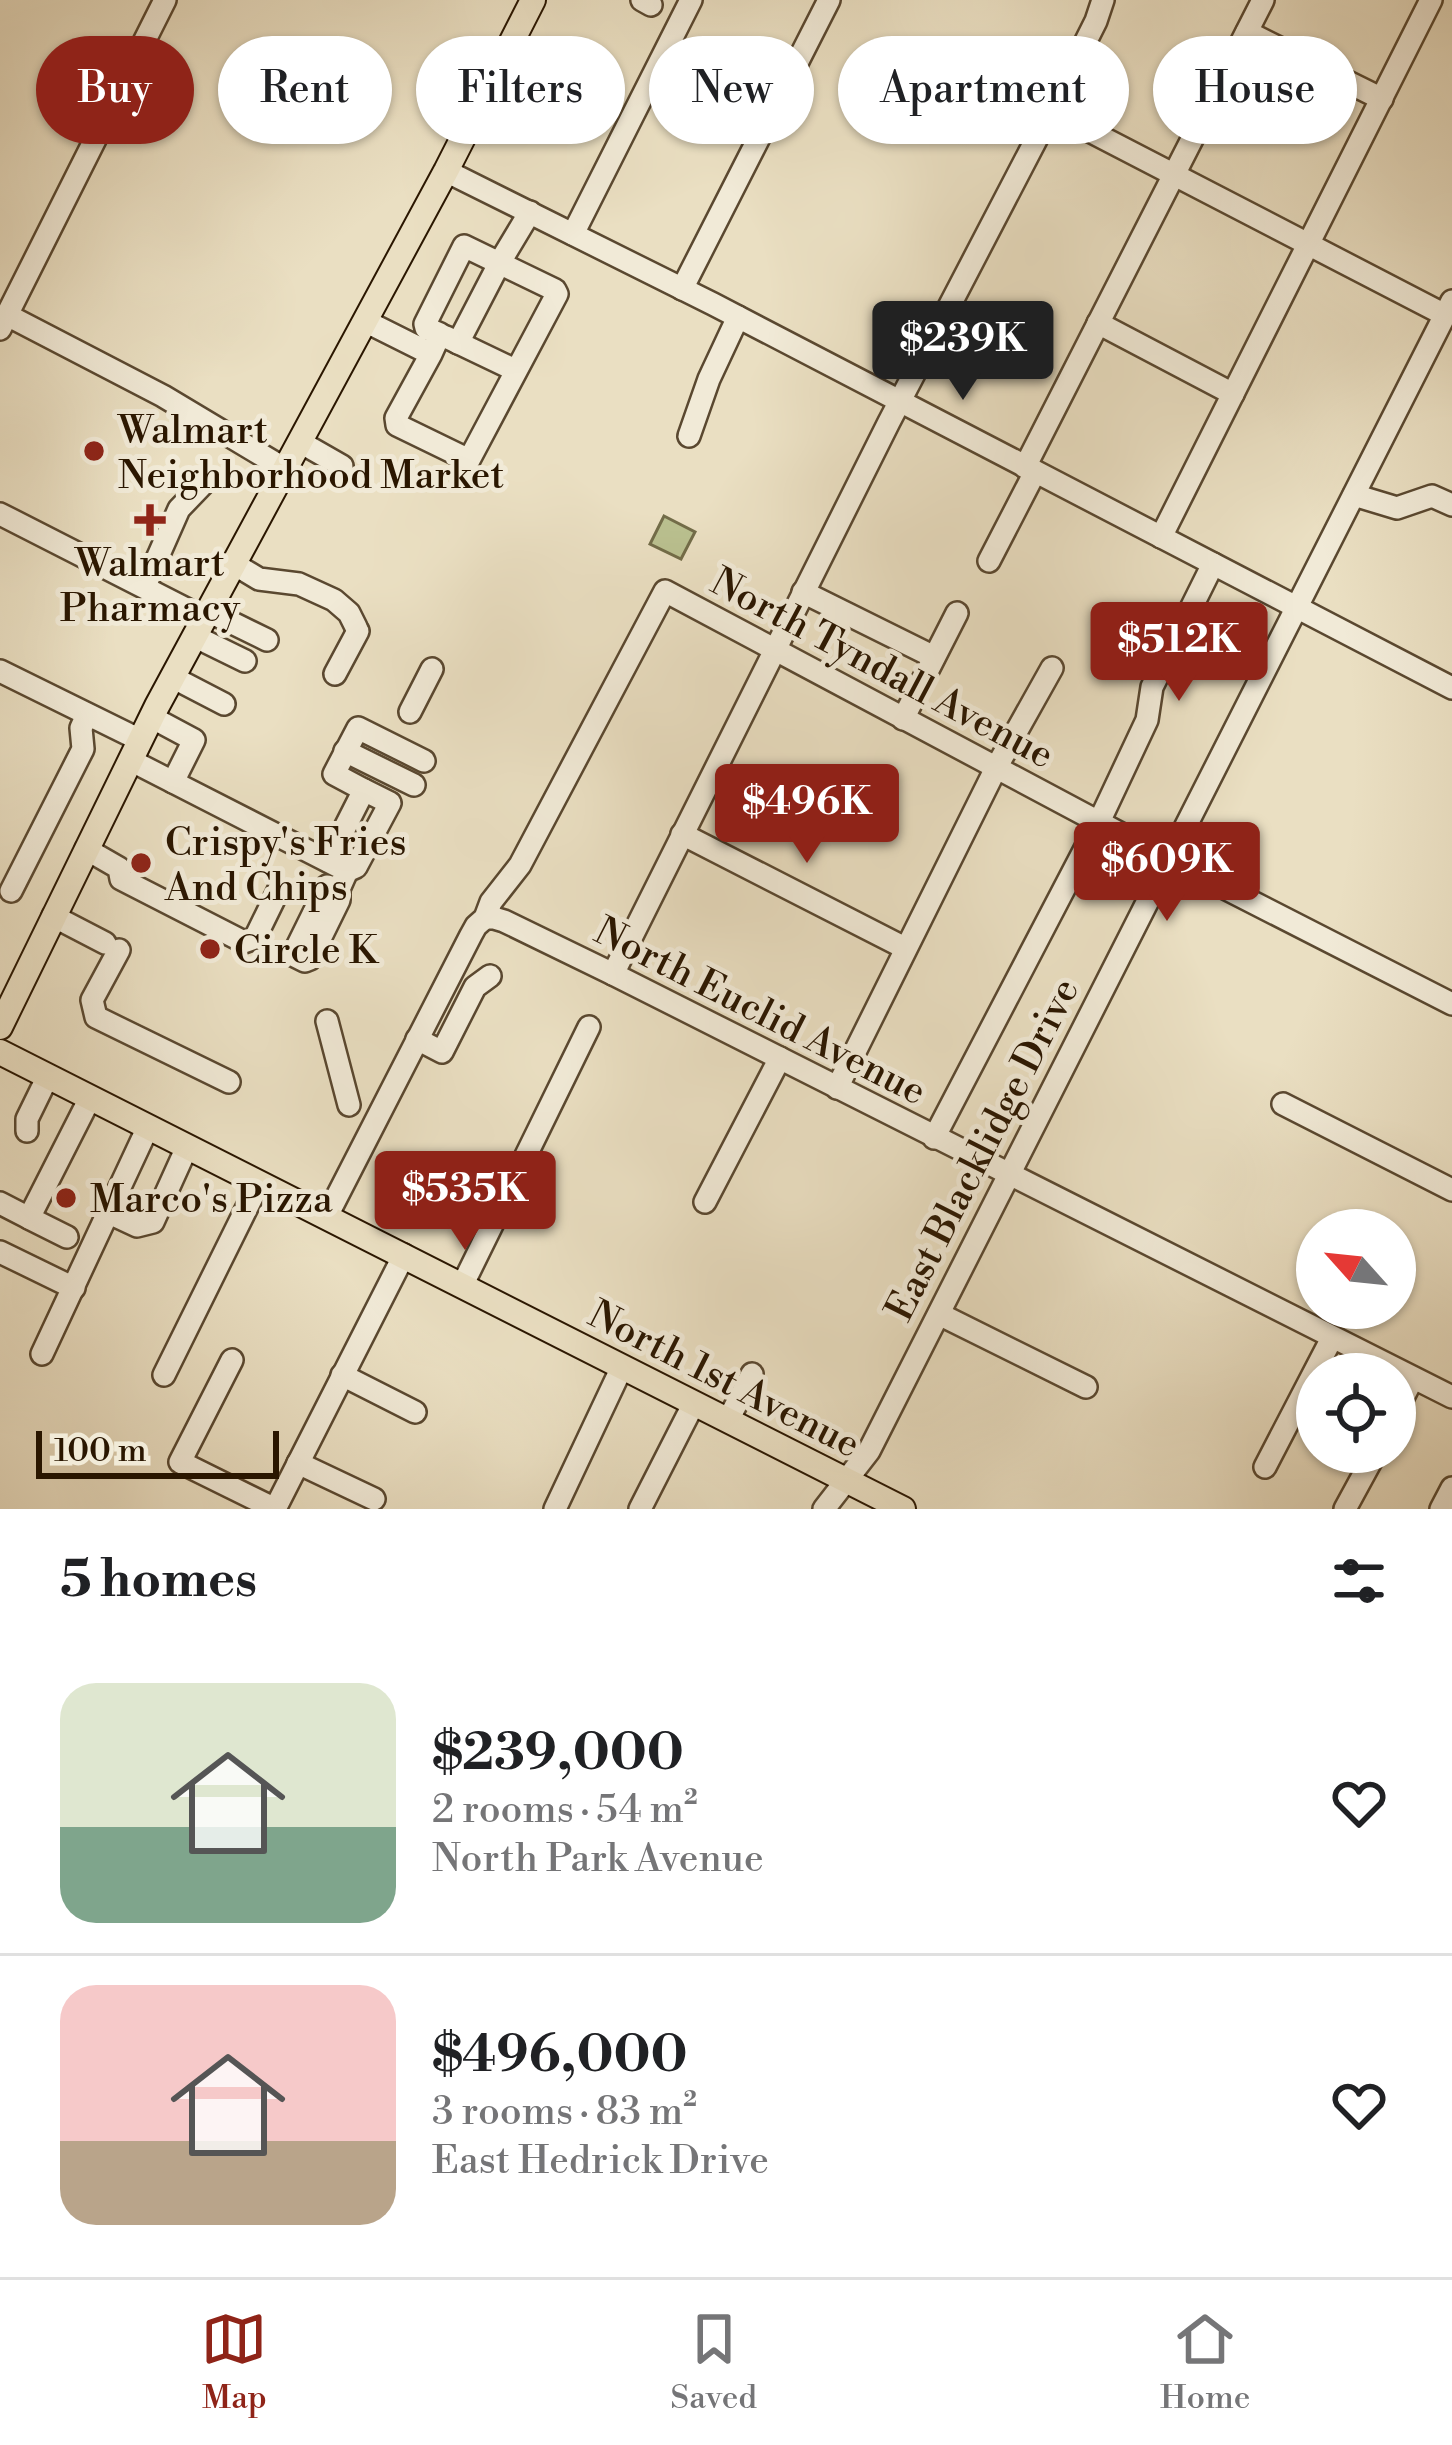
<!DOCTYPE html>
<html lang="en">
<head>
<meta charset="utf-8">
<style>
  :root { --surface:#fff; --page:#f6f6f6; --text:#202124; --muted:#757577; --line:#e0e0e0; --accent:#8f2418 }
  body { margin:0; font-family:"Libre Bodoni",serif; background:var(--page); color:var(--text); height:100vh; display:flex; flex-direction:column; font-size:45px; white-space:nowrap }
  * { box-sizing:border-box; margin:0 }
  p { font-size:39px; color:var(--muted) }
  .icon { flex:none; width:66px; height:66px; fill:none; stroke:currentColor; stroke-width:2; stroke-linecap:round; stroke-linejoin:round }
  .map { position:relative; height:1509px; overflow:hidden }
  .details { display:flex; flex-direction:column; background:var(--surface); flex:1 }
  .details>* { flex:none }
  .hud { position:absolute; left:36px; top:36px; width:1380px; height:108px; display:flex; gap:24px }
  .needle { width:78px; rotate:297deg }
  .buttons { position:absolute; left:1296px; top:1209px; display:grid; gap:24px }
  .buttons a { display:grid; place-items:center; width:120px; height:120px; border-radius:50%; background:var(--surface); box-shadow:0 3px 9px #0004; font-size:60px }
  .scale { position:absolute; left:36px; bottom:30px; width:243px; box-sizing:border-box; padding-left:12px; border:6px solid #2a1600; border-top:0; font-size:33px; line-height:42px; white-space:nowrap; color:#2a1600; -webkit-text-stroke:9px #f1ead7; paint-order:stroke }
  .price { position:absolute; translate:-50% -102px; padding:0 27px; border-radius:12px; background:var(--accent); color:#fff; font-size:39px; line-height:78px; filter:drop-shadow(0 3px 6px #0008) }
  .price::after { content:''; position:absolute; left:50%; top:72px; width:36px; height:27px; margin-left:-18px; background:inherit; clip-path:polygon(0 0,100% 0,50% 100%) }
  .price.current { background:#222; color:#fff }
  ul { padding:0; list-style:none }
  li { display:flex; align-items:center; gap:36px; height:300px; padding:0 60px }
  li+li { border-top:3px solid var(--line) }
  li span { display:grid; place-items:center; flex:none; width:336px; height:240px; border-radius:36px; color:#555 }
  li>.icon { margin-inline-start:auto }
  span .icon { width:144px; height:144px; fill:#fffc; stroke-width:1 }
  li b { font-size:51px }
  h2 { display:flex; justify-content:space-between; align-items:center; height:144px; padding:0 60px; font-size:51px }
  .pill { padding:0 42px; border-radius:54px; background:var(--surface); box-shadow:0 3px 9px #0004; font-size:42px; line-height:108px }
  .pill.current { background:var(--accent); color:#fff }
  .tab-bar { display:flex; justify-content:space-around; align-items:center; height:168px; border-top:3px solid var(--line); background:var(--surface); font-size:33px; color:var(--muted) }
  .tab-bar a { display:grid; justify-items:center; gap:6px }
  .tab-bar .current { color:var(--accent) }
  .map>svg:first-child { display:block }
  .green { fill:#bac190; stroke:#726c48; stroke-width:3 }
  .lines { fill:none; stroke-linecap:round; stroke-linejoin:round }
  .minor-casing { stroke:#5a4830; stroke-width:26 }
  .major-casing { stroke:#2a1600; stroke-width:28 }
  .minor { stroke:#f1ead7; stroke-width:21 }
  .major { stroke:#eadfc2; stroke-width:24 }
  .poi-dot { fill:#8f2418; stroke:#f1ead7; stroke-width:4.5 }
  .labels { text-anchor:middle; stroke-width:10; stroke-linejoin:round; paint-order:stroke }
  .poi-label { font-size:39px; fill:#2a1600; stroke:#f1ead7; text-anchor:start }
  .street-label { font-size:39px; fill:#2a1600; stroke:#f1ead7 }
</style>
</head>
<body>
<div class="map">
<svg width="1452" height="1509" viewBox="0 0 1452 1509">
  <rect width="100%" height="100%" fill="#eadfc2"/>
  <filter id="stains"><feTurbulence type="fractalNoise" baseFrequency=".00167" numOctaves="4"/><feColorMatrix values="0 0 0 0 .2 0 0 0 0 .09 0 0 0 0 .02 0 0 0 .5 -.17"/></filter>
  <radialGradient id="worn" r=".72"><stop offset=".6" stop-color="#630" stop-opacity="0"/><stop offset="1" stop-color="#630" stop-opacity=".3"/></radialGradient>
  <!-- green -->
  <polygon class="green" points="664,516 695,532 681,559 650,544"/>
  <g class="lines">
    <!-- minor casing -->
    <g class="minor-casing">
      <g id="minor">
        <polyline points="642,0 651,5"/>
        <polyline points="1247,32 1382,99"/>
        <polyline points="1051,111 1445,315"/>
        <polyline points="446,171 713,304 1452,688"/>
        <polyline points="573,234 691,0"/>
        <polyline points="682,289 829,0"/>
        <polyline points="7,315 163,396 285,469"/>
        <polyline points="365,321 431,354 396,418 397,425 469,460 557,294 555,290 464,246 425,324 426,328 440,334 431,354"/>
        <polyline points="1098,323 1233,394"/>
        <polyline points="0,329 165,0"/>
        <polyline points="446,337 515,370"/>
        <polyline points="458,343 500,262 530,212"/>
        <polyline points="689,436 709,379 738,317"/>
        <polyline points="300,442 342,466"/>
        <polyline points="1025,467 1263,0"/>
        <polyline points="1354,495 1397,508 1432,496 1452,505"/>
        <polyline points="0,514 204,618"/>
        <polyline points="1161,537 1431,0"/>
        <polyline points="989,561 1035,472"/>
        <polyline points="234,564 259,579 299,584 334,600 349,613 356,627"/>
        <polyline points="145,586 179,509 204,483"/>
        <polyline points="803,592 934,657"/>
        <polyline points="208,611 267,640"/>
        <polyline points="194,636 245,661"/>
        <polyline points="0,671 140,740"/>
        <polyline points="335,674 358,631"/>
        <polyline points="172,677 224,704"/>
        <polyline points="410,712 432,669"/>
        <polyline points="151,717 194,740 173,782 347,871 339,889 327,886 293,955 305,961 310,959 339,900 339,889"/>
        <polyline points="903,719 957,613"/>
        <polyline points="345,751 414,785"/>
        <polyline points="130,760 173,782"/>
        <polyline points="364,790 334,774 358,728 424,761"/>
        <polyline points="682,834 905,948"/>
        <polyline points="86,849 119,868 121,879 244,942 255,938 279,889"/>
        <polyline points="328,861 364,790 390,803 356,867 347,871"/>
        <polyline points="11,891 83,749 81,728 87,715"/>
        <polyline points="53,916 105,943"/>
        <polyline points="485,918 494,918 504,921 613,974 1452,1397"/>
        <polyline points="119,950 92,1000 96,1017 229,1082"/>
        <polyline points="613,974 889,422 1051,111 1096,21 1103,0"/>
        <polyline points="327,1021 349,1105"/>
        <polyline points="417,1039 442,1052 475,987 490,976"/>
        <polyline points="837,1088 996,768 1052,668"/>
        <polyline points="1283,1104 1452,1190"/>
        <polyline points="27,1131 27,1119 48,1076"/>
        <polyline points="934,1138 1099,822 1147,720 1152,687 1213,564"/>
        <polyline points="705,1202 780,1058"/>
        <polyline points="0,1203 29,1218 90,1098"/>
        <polyline points="107,1212 137,1226 153,1222 187,1147"/>
        <polyline points="327,1216 471,935 476,926 485,918 491,902 520,865 665,591 1168,859 1452,1004"/>
        <polyline points="29,1218 67,1237"/>
        <polyline points="0,1252 74,1288"/>
        <polyline points="462,1286 589,1027"/>
        <polyline points="939,1314 1086,1387"/>
        <polyline points="42,1354 148,1127"/>
        <polyline points="232,1360 180,1462 275,1509 404,1255"/>
        <polyline points="164,1375 259,1183"/>
        <polyline points="342,1375 415,1412"/>
        <polyline points="1395,1413 1413,1378"/>
        <polyline points="728,1420 752,1374"/>
        <polyline points="298,1463 374,1499"/>
        <polyline points="1265,1467 1332,1338"/>
        <polyline points="555,1509 622,1367"/>
        <polyline points="640,1509 694,1403"/>
        <polyline points="824,1509 869,1451 1452,301"/>
        <polyline points="1345,1509 1376,1452"/>
        <polyline points="1441,1509 1452,1488"/>
      </g>
    </g>
    <!-- major casing -->
    <g class="major-casing">
      <g id="major">
        <polyline points="0,1027 157,706 446,171 533,0"/>
        <polyline points="0,1052 903,1509"/>
      </g>
    </g>
    <!-- minor -->
    <use href="#minor" class="minor"/>
    <!-- major -->
    <use href="#major" class="major"/>
  </g>
  <!-- markers -->
  <g class="poi-dot">
    <circle cx="94" cy="451" r="12"/>
    <path d="M144 502h12v12h12v12h-12v12h-12v-12h-12v-12h12z"/>
    <circle cx="141" cy="863" r="12"/>
    <circle cx="210" cy="949" r="12"/>
    <circle cx="66" cy="1198" r="12"/>
  </g>
  <g class="labels">
    <!-- poi labels -->
    <g class="poi-label">
      <text x="118" y="443">Walmart<tspan x="118" dy="45">Neighborhood Market</tspan></text>
      <text x="150" y="576" text-anchor="middle">Walmart<tspan x="150" dy="45">Pharmacy</tspan></text>
      <text x="165" y="855">Crispy's Fries<tspan x="165" dy="45">And Chips</tspan></text>
      <text x="234" y="963">Circle K</text>
      <text x="90" y="1212">Marco's Pizza</text>
    </g>
    <!-- street labels -->
    <g class="street-label">
      <text transform="translate(883 667) rotate(28)" y="14">North Tyndall Avenue</text>
      <text transform="translate(761 1010) rotate(27)" y="14">North Euclid Avenue</text>
      <text transform="translate(981 1149) rotate(-63)" y="14">East Blacklidge Drive</text>
      <text transform="translate(725 1378) rotate(27)" y="14">North 1st Avenue</text>
    </g>
  </g>
  <rect width="100%" height="100%" filter="url(#stains)"/>
  <rect width="100%" height="100%" fill="url(#worn)"/>
</svg>
<div class="buttons">
<a><svg class="needle" viewBox="-14 -14 28 28"><path d="M0-13l5 13h-10z" fill="#e53935"/><path d="M0 13l5-13h-10z" fill="#757577"/></svg></a>
<a><svg class="icon" aria-label="locate" viewBox="0 0 24 24"><circle cx="12" cy="12" r="6"/><path d="M12 2v4M12 18v4M2 12h4M18 12h4"/></svg></a>
</div>
<div class="scale">100 m</div>
<b class="price current" style="left:963px;top:403px">$239K</b>
<b class="price" style="left:1179px;top:704px">$512K</b>
<b class="price" style="left:807px;top:866px">$496K</b>
<b class="price" style="left:1167px;top:924px">$609K</b>
<b class="price" style="left:465px;top:1253px">$535K</b>
<div class="hud">
<a class="pill current">Buy</a>
<a class="pill">Rent</a>
<a class="pill">Filters</a>
<a class="pill">New</a>
<a class="pill">Apartment</a>
<a class="pill">House</a>
</div>
</div>
<section class="details">
<h2>5 homes<svg class="icon" aria-label="filters" viewBox="0 0 24 24"><path d="M4 7h16M4 17h16"/><circle cx="9" cy="7" r="2"/><circle cx="15" cy="17" r="2"/></svg></h2>
<ul>
<li><span style="background:linear-gradient(#dfe7d0 60%,#7fa58c 0)"><svg class="icon" aria-label="home" viewBox="0 0 24 24"><path d="M3 11l9-7 9 7M6 9v11h12V9"/></svg></span><div><b>$239,000</b><p>2 rooms · 54 m²</p><p>North Park Avenue</p></div><svg class="icon" aria-label="heart" viewBox="0 0 24 24"><path d="M12 20l-8-8c-3-5 5-10 8-4 3-6 11-1 8 4z"/></svg></li>
<li><span style="background:linear-gradient(#f6c9c9 65%,#b9a48a 0)"><svg class="icon" aria-label="home" viewBox="0 0 24 24"><path d="M3 11l9-7 9 7M6 9v11h12V9"/></svg></span><div><b>$496,000</b><p>3 rooms · 83 m²</p><p>East Hedrick Drive</p></div><svg class="icon" aria-label="heart" viewBox="0 0 24 24"><path d="M12 20l-8-8c-3-5 5-10 8-4 3-6 11-1 8 4z"/></svg></li>
</ul>
</section>
<nav class="tab-bar">
<a class="current"><svg class="icon" aria-label="map" viewBox="0 0 24 24"><path d="M3 6l6-2 6 2 6-2v14l-6 2-6-2-6 2zM9 4v14M15 6v14"/></svg>Map</a>
<a><svg class="icon" aria-label="saved" viewBox="0 0 24 24"><path d="M7 4h10v16l-5-4-5 4z"/></svg>Saved</a>
<a><svg class="icon" aria-label="home" viewBox="0 0 24 24"><path d="M3 11l9-7 9 7M6 9v11h12V9"/></svg>Home</a>
</nav>
</body>
</html>
